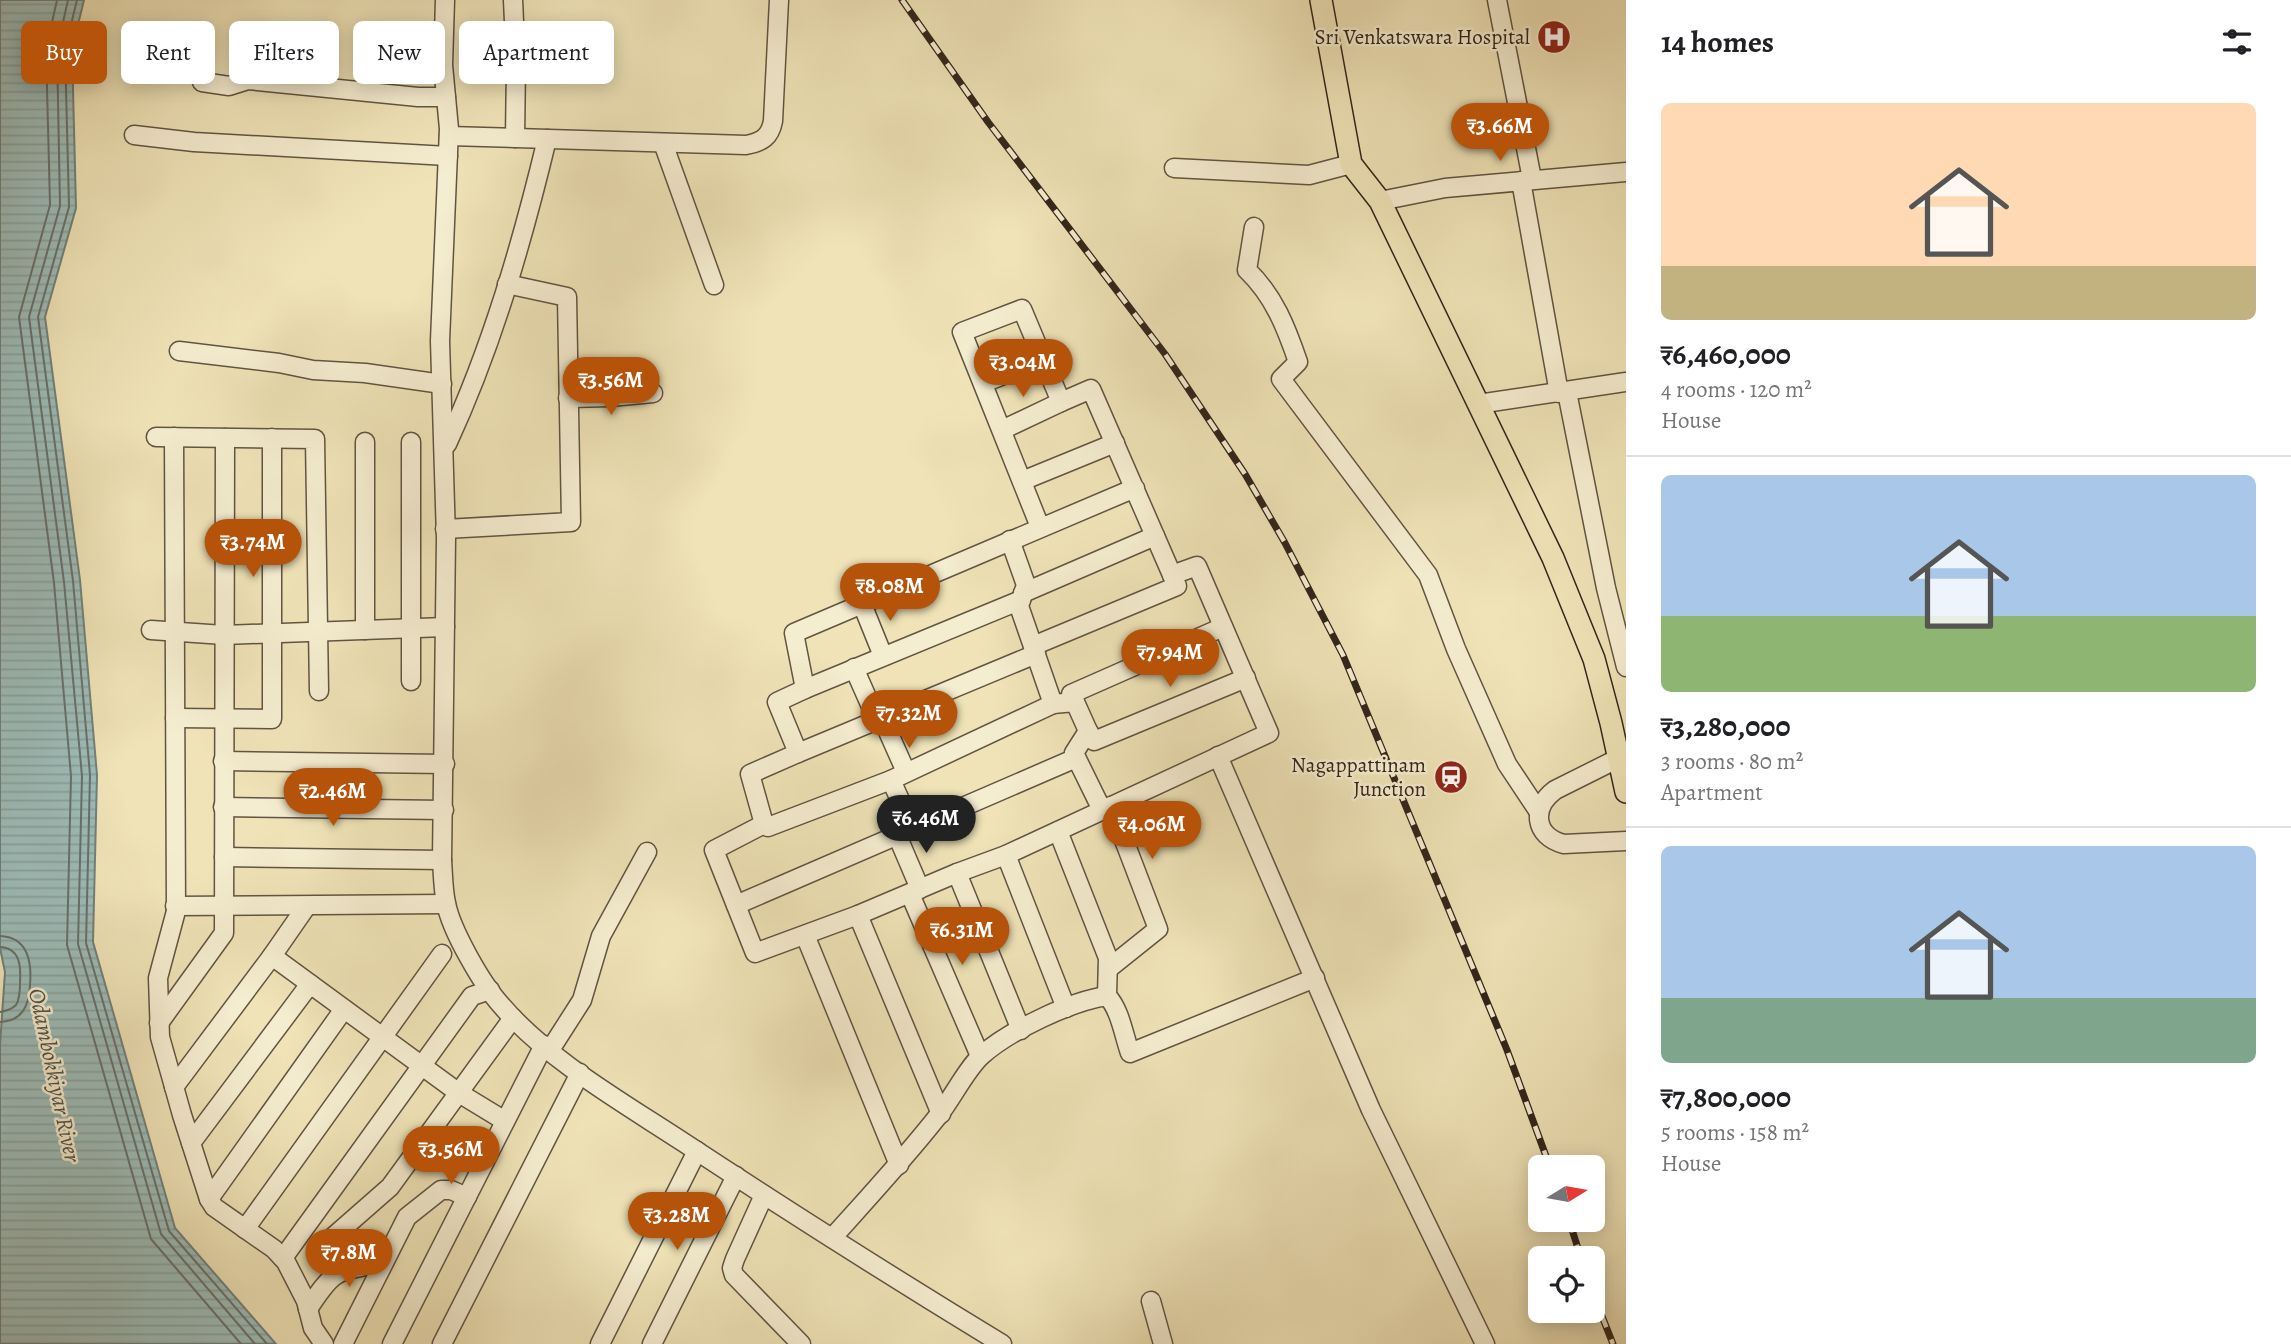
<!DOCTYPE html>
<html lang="en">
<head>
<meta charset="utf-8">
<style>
  :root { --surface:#fff; --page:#f2f2f2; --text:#202124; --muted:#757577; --line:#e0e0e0; --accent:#b45309 }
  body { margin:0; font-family:Alegreya,serif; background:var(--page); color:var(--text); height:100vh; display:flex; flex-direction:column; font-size:26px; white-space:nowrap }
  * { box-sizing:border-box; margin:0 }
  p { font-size:23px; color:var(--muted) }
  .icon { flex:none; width:38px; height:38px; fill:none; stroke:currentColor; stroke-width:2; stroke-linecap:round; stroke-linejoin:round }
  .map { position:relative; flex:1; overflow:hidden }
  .details { display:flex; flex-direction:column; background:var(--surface); width:665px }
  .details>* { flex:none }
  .hud { position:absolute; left:21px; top:21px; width:665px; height:63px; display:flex; gap:14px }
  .needle { width:46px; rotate:79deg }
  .fabs { position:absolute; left:1528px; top:1155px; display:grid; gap:14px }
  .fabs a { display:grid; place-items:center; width:77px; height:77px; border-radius:10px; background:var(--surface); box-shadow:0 4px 18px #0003; font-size:35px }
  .price { position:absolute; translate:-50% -60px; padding:0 16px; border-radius:24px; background:var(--accent); color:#fff; font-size:23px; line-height:46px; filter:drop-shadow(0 2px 4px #0008) }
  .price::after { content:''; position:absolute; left:50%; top:42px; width:21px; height:16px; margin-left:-10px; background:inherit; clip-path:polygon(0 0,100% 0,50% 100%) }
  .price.selected { background:#222; color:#fff }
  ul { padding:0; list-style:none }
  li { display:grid; align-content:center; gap:14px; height:371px; padding:0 35px }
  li+li { border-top:2px solid var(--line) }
  li span { display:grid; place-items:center; height:217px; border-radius:10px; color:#555 }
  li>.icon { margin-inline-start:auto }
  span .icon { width:126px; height:126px; fill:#fffc; stroke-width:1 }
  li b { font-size:30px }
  h2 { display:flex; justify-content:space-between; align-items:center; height:84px; padding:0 35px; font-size:30px }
  .tag { padding:0 24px; border-radius:10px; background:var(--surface); box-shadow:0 4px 18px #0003; font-size:24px; line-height:63px }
  .tag.selected { background:var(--accent); color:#fff }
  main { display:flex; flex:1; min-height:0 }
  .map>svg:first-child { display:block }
  .water { fill:url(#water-rules); stroke:#72807a; stroke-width:2 }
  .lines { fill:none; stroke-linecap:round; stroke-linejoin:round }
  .shore { stroke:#68706a; stroke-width:2 }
  .minor-casing { stroke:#615443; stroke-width:21 }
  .major-casing { stroke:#32251c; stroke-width:24 }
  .minor { stroke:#f5edd0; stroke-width:18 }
  .major { stroke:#efe3b7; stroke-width:21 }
  .rail-casing { stroke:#32251c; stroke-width:7 }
  .rail { stroke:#f5edd0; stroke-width:4.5; stroke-dasharray:13; stroke-linecap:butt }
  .labels { text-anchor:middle; stroke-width:5; stroke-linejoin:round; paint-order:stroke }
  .poi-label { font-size:21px; fill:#32251c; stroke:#f5edd0; text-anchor:end }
  .water-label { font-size:23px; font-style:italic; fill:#52524b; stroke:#f5edd0 }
</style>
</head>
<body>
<main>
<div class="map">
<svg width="1626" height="1344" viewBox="0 0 1626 1344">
  <defs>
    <pattern id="water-rules" width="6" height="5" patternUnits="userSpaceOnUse" patternTransform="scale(1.75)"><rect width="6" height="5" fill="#9dbcb8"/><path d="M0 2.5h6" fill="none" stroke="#88a19e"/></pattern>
  </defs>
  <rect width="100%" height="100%" fill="#efe3b7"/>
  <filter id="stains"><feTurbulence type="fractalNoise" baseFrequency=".00286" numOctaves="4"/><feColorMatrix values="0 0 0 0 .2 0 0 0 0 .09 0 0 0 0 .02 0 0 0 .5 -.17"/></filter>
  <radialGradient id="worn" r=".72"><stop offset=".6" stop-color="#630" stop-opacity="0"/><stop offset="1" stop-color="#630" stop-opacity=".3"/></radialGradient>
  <!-- water -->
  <polygon class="water" points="0,0 84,0 72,49 76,208 45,317 80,580 97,775 93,942 175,1228 276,1344 0,1344 0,1045 5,972 0,948"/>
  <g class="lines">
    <!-- shore -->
    <g class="shore">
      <polyline points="57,0 46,49 50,205 19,317 54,583 71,776 67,945 151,1239 241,1344"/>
      <polyline points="68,0 57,49 60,206 29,317 64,582 82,776 78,944 161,1234 255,1344"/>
      <polyline points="77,0 65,49 69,207 38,317 73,581 90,775 86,943 169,1231 267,1344"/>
      <path d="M0,936C28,937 32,962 30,985C29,1005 23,1021 0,1022"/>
      <path d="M0,947C20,948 21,966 20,982C20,990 20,999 16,1005C11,1010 6,1011 0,1012"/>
    </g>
    <!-- minor casing -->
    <g class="minor-casing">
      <g id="minor">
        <path d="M445,0L443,65L449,129L440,341L446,538L442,860C443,874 443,889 446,903C451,930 482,984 501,1005C548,1060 622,1102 683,1142C788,1211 895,1279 1002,1344"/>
        <polyline points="513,0 516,65 515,138"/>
        <polyline points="1497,0 1532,179"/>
        <polyline points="202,82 229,86 248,80 418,97 446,97"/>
        <polyline points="134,135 194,142 448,156"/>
        <path d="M449,136L746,145C762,142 770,137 773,121L779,0"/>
        <polyline points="663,143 714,285"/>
        <polyline points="1174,168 1309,175 1351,164"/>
        <polyline points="1521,181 1559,393"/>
        <polyline points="1380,201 1445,188 1626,172"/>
        <path d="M1254,227L1247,270C1274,296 1286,327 1298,362L1281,379L1428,575L1456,649L1507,764L1539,812"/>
        <polyline points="179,351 279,363 313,370 365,373 442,384"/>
        <polyline points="983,383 1043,360"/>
        <polyline points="1567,392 1606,588 1626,667"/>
        <polyline points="568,398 611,397 653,393"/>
        <polyline points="1478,404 1626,382"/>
        <polyline points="1002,430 1061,402"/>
        <polyline points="156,437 315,439 319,691"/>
        <polyline points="174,437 176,911 158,978 160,1037 182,1115 209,1199 214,1207 274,1249 286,1262 306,1301 313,1328 324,1344"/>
        <polyline points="365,442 365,630"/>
        <polyline points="411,442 411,681"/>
        <path d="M447,444C492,347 522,243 547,139"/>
        <polyline points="1022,481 1115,443"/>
        <polyline points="1040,527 962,332 1022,309 1061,402 1091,389 1172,575 1197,566 1269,733 1006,855 957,873 858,915 755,953 714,850 764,824 750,774 798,753 777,702 805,689 794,633 1135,488"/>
        <polyline points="445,529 571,522 567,297 507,284"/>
        <polyline points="1010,540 1026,585 1019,606 1053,704 1075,702 1088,731 1074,753 1102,810"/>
        <polyline points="1023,593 1155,536"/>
        <polyline points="862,604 883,656"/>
        <polyline points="151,630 224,635 445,627"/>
        <polyline points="1033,646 1177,586 1172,575"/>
        <polyline points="854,668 877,720"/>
        <polyline points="805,689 1021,600"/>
        <polyline points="1075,702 1071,694 1223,627"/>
        <polyline points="175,718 272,719 272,438"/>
        <polyline points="882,718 906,772"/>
        <polyline points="1088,731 1094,741 1246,678"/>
        <polyline points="798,753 1036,654"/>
        <polyline points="1218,756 1371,1110 1485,1344"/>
        <path d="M1619,758L1555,790C1531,808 1534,836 1564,844L1626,841"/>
        <polyline points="223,761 445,764"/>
        <polyline points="891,780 913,829"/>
        <polyline points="223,807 444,810"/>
        <polyline points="764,824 768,827 891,780 1053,704"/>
        <polyline points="1058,831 1108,958 1107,996"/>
        <polyline points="897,835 920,889"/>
        <polyline points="1006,855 1066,1008"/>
        <polyline points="224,857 442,860"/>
        <polyline points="957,873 1021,1030"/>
        <polyline points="910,894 980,1056"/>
        <polyline points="736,905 1076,758"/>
        <polyline points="175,906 446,904"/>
        <polyline points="858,915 941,1114"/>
        <polyline points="805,935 899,1165"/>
        <polyline points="272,956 459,1093 505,1121"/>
        <polyline points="1108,969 1158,929 1111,806"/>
        <polyline points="159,1023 224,933 225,438"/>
        <polyline points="550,1050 582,1000 601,936 647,852"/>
        <polyline points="174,1087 272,956 306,907"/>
        <polyline points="191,1143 310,984"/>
        <polyline points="764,1195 735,1259 732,1268 734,1275 801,1344"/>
        <polyline points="209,1199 344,1009"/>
        <polyline points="245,1229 442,954"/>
        <polyline points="333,1237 390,1187 513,1018"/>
        <path d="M832,1238C868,1198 905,1158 938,1116C952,1099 966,1069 982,1055C1009,1031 1071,1001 1107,996C1120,1009 1124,1036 1130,1053L1315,978"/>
        <polyline points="283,1258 472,996 490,990"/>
        <polyline points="1151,1301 1163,1344"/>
        <path d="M308,1309C336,1266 336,1273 384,1262"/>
        <polyline points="343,1344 407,1217 441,1190 451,1190 467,1197"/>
        <polyline points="392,1344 544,1045"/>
        <polyline points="442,1344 580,1073"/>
        <polyline points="600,1344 697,1151"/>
        <polyline points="652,1344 736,1176"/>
      </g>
    </g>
    <!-- major casing -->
    <g class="major-casing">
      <polyline id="major" points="1321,0 1351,164 1380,201 1553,558 1594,659 1611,723 1626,792"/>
    </g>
    <!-- minor -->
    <use href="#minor" class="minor"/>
    <!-- major -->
    <use href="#major" class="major"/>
    <!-- rail casing -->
    <g class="rail-casing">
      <g id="rail">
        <polyline points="902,0 988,122 1165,354 1245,474 1285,543 1343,655 1507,1050 1550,1167"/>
        <polyline points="1569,1220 1581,1258"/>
        <polyline points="1592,1291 1613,1344"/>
      </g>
    </g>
    <!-- rail -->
    <use href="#rail" class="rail"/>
  </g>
  <!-- icons -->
  <defs>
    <g id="hospital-disc" transform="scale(1.75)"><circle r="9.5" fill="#8f2418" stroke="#f5edd0"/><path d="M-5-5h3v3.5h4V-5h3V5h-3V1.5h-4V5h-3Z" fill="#fff"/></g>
    <g id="station-disc" transform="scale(1.75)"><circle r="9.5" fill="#8f2418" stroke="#f5edd0"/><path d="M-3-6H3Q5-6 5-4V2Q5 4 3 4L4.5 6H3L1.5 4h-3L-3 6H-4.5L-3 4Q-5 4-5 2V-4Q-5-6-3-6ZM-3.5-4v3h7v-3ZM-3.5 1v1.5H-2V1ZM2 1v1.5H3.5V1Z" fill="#fff"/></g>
  </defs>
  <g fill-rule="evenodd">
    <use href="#hospital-disc" x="1554" y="37"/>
    <use href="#station-disc" x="1451" y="777"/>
  </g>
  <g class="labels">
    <!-- poi labels -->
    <g class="poi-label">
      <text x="1530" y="44">Sri Venkatswara Hospital</text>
      <text x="1426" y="772">Nagappattinam<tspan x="1426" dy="24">Junction</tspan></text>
    </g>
    <!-- water labels -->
    <g class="water-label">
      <text transform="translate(55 1075) rotate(78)" y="8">Odambokkiyar River</text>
    </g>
  </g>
  <rect width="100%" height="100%" filter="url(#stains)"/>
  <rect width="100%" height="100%" fill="url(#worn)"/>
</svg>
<div class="fabs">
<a><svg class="needle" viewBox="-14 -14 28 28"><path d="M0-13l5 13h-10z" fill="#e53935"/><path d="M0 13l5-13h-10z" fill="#757577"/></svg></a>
<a><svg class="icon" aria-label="locate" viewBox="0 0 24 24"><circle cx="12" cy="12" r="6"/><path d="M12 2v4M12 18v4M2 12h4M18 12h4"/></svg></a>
</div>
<b class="price" style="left:1500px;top:163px">₹3.66M</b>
<b class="price" style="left:1023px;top:399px">₹3.04M</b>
<b class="price" style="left:611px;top:417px">₹3.56M</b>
<b class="price" style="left:253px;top:579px">₹3.74M</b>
<b class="price" style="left:890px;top:623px">₹8.08M</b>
<b class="price" style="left:1170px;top:689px">₹7.94M</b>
<b class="price" style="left:909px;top:750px">₹7.32M</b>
<b class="price" style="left:333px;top:828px">₹2.46M</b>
<b class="price selected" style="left:926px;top:855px">₹6.46M</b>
<b class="price" style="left:1152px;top:861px">₹4.06M</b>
<b class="price" style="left:962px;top:967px">₹6.31M</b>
<b class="price" style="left:451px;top:1186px">₹3.56M</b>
<b class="price" style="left:677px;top:1252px">₹3.28M</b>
<b class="price" style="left:349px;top:1289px">₹7.8M</b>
<div class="hud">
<a class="tag selected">Buy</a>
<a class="tag">Rent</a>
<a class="tag">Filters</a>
<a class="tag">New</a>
<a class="tag">Apartment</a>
</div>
</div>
<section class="details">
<h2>14 homes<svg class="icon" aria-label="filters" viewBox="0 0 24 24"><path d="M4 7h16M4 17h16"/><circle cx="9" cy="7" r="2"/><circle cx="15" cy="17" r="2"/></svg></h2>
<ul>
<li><span style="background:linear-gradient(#ffd9b3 75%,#c2b280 0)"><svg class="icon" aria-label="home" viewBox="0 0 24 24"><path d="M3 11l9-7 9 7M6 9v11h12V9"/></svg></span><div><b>₹6,460,000</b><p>4 rooms · 120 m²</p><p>House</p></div></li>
<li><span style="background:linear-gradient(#a9c7e8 65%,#8fb573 0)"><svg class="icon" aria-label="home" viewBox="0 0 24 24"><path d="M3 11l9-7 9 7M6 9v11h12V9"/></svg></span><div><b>₹3,280,000</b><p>3 rooms · 80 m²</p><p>Apartment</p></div></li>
<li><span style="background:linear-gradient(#a9c7e8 70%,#7fa58c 0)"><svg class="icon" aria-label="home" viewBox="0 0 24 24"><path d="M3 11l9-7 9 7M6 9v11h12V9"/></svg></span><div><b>₹7,800,000</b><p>5 rooms · 158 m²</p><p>House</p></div></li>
</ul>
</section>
</main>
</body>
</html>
